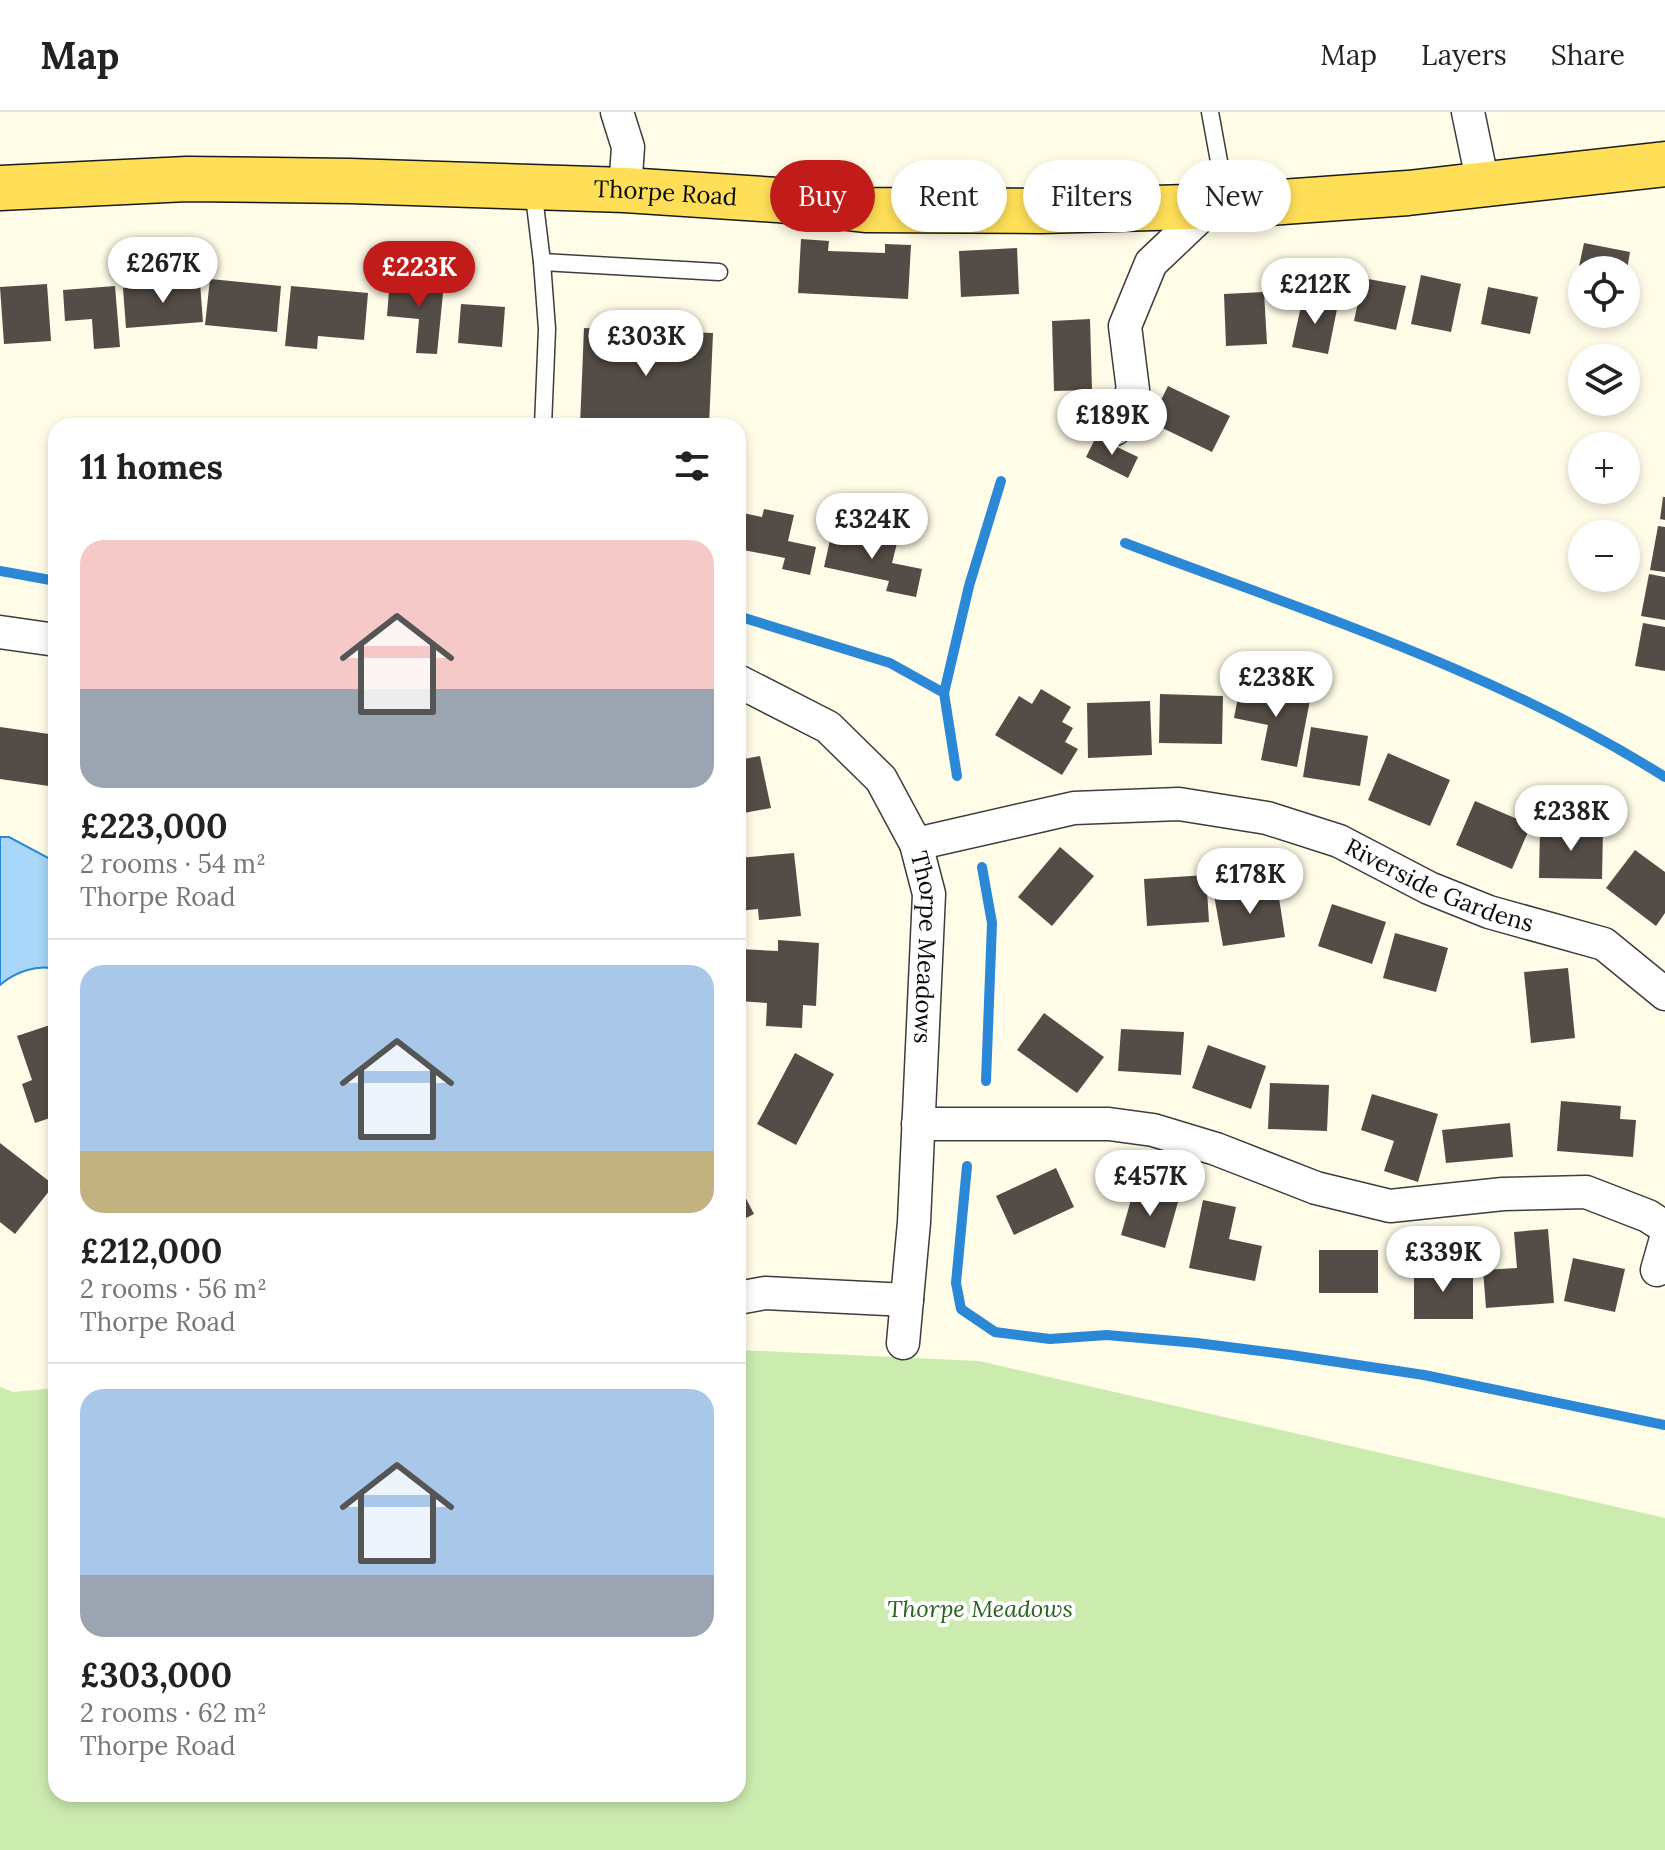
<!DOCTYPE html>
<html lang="en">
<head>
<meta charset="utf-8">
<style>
  :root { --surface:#fff; --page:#f6f6f6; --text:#222; --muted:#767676; --line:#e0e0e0; --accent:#c21c1a }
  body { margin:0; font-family:Lora,serif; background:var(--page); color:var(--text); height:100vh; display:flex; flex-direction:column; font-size:30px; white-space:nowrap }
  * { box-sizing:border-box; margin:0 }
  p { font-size:26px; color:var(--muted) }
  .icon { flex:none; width:44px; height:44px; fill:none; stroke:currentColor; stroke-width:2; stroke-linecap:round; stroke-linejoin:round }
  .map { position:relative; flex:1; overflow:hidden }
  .drawer { position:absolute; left:48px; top:306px; width:698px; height:1384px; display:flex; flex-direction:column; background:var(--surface); border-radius:24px; box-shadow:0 4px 12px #0003 }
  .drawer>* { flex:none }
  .banner { position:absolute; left:770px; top:48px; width:760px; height:72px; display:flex; gap:16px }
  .tools { position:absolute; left:1568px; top:144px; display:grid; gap:16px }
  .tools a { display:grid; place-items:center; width:72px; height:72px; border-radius:50%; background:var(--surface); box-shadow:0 4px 12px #0003; font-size:40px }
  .price { position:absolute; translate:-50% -68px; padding:0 18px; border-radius:28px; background:#fff; color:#222; font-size:26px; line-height:52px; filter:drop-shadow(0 2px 4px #0008) }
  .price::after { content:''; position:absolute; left:50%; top:48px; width:24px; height:18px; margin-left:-12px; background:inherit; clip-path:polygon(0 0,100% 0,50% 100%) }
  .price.selected { background:var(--accent); color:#fff }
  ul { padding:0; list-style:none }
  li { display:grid; align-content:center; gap:16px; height:424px; padding:0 32px }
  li+li { border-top:2px solid var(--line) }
  li span { display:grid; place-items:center; height:248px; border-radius:24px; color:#555 }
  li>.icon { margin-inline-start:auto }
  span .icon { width:144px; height:144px; fill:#fffc; stroke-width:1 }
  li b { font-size:34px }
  h2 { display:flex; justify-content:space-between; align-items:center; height:96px; padding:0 32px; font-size:34px }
  .tag { padding:0 28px; border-radius:36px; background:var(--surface); box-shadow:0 4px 12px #0003; font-size:28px; line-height:72px }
  .tag.selected { background:var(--accent); color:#fff }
  header { display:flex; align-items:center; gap:48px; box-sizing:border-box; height:112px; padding:0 40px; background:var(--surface); border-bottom:2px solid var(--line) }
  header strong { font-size:38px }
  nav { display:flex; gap:44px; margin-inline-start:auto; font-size:28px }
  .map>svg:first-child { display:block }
  .green { fill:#cbebaf }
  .water { fill:#a8d7fa; stroke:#2b88d6; stroke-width:2 }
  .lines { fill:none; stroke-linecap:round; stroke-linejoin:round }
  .stream { stroke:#2b88d6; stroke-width:10 }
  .building { fill:#544c46 }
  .lane-casing { stroke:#3d3d3d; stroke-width:19 }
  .street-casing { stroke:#3d3d3d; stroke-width:35 }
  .primary-casing { stroke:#1b1b1b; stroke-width:47 }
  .lane { stroke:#fff; stroke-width:16 }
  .street { stroke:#fff; stroke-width:32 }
  .primary { stroke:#ffdf58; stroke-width:44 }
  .labels { text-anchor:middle; stroke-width:8; stroke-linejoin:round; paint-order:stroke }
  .street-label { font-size:24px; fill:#0a0a0a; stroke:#fff }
  .park-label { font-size:24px; font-style:italic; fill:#246518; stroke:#fff }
</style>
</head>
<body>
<header>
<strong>Map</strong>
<nav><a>Map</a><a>Layers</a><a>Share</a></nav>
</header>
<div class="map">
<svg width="1665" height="1738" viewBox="0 0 1665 1738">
  <rect width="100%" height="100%" fill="#fffce8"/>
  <!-- green -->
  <polygon class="green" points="738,1238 979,1249 1665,1406 1665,1738 0,1738 0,1275 13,1280 56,1276 56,1682 738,1682"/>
  <!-- water -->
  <path class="water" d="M0,725H9L56,750V857C37,852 15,860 0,873Z"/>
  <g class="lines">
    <!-- stream -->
    <g class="stream">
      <path d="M1125,431C1307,500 1499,560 1665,665"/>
      <polyline points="0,459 56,469"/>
      <polyline points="738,504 890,551 944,581 957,664"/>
      <polyline points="944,581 969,474 1001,369"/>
      <polyline points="982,755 992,811 986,969"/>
      <polyline points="967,1054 956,1171 961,1197 995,1220 1050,1227 1107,1223 1197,1231 1291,1243 1424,1263 1665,1313"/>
    </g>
  </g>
  <!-- building -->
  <g class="building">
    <polygon points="801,127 829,129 828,139 857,140 885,141 885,132 911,133 908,187 798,181"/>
    <polygon points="1584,131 1630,140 1627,158 1582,158 1582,179 1574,178"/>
    <polygon points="1017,136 1019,182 961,185 959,139"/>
    <polygon points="1421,163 1461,172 1451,220 1411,212"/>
    <polygon points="390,166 444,171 437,242 416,241 419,207 387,204"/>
    <polygon points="1363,166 1406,174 1396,218 1354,209"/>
    <polygon points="210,167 281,174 277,220 205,213"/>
    <polygon points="200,171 203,210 126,216 123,176"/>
    <polygon points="47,172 51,229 4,232 0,175"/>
    <polygon points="115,174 120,235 94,237 92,207 65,209 63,178"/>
    <polygon points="291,174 368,181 364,228 318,224 317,237 285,234"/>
    <polygon points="1488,175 1538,185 1530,222 1481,212"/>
    <polygon points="1264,180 1267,232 1226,234 1224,182"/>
    <polygon points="1303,185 1338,192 1328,242 1292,235"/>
    <polygon points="461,192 505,195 502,235 458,231"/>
    <polygon points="1090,207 1092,278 1054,279 1052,209"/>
    <polygon points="584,216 713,221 709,314 580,314"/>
    <polygon points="1168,274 1230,304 1212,340 1150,310"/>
    <polygon points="1096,325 1138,345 1128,366 1086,345"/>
    <polygon points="1663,385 1665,385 1665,408 1660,407"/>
    <polygon points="764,397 794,403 788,429 816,435 810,463 782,457 785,446 738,437 738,400 762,405"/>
    <polygon points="1658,414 1665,415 1665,460 1650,458"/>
    <polygon points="832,419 866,426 867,420 898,427 892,451 922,457 916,485 886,479 889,469 824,455"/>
    <polygon points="1649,462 1665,465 1665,508 1641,504"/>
    <polygon points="1643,511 1665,515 1665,559 1635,554"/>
    <polygon points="1241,569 1311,583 1297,655 1261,648 1268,613 1234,606"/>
    <polygon points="1041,577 1071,595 1062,610 1073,616 1065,630 1078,637 1062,663 995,623 1019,584 1032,592"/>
    <polygon points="1160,582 1223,584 1222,632 1159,631"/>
    <polygon points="1150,589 1152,643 1088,646 1087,591"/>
    <polygon points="0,615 56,623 49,674 0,667"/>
    <polygon points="1311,615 1368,624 1360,674 1303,665"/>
    <polygon points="1388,641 1450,668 1430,714 1368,688"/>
    <polygon points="760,644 771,696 738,702 738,648"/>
    <polygon points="1475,689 1531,713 1512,757 1456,733"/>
    <polygon points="1540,715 1603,716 1602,767 1539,766"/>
    <polygon points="1060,735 1094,764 1052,814 1018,785"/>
    <polygon points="1635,738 1665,760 1665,801 1656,814 1606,776"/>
    <polygon points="794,741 801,804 759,808 758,797 738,799 738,746"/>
    <polygon points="1206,763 1209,810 1147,814 1144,767"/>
    <polygon points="1277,773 1285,825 1223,834 1214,783"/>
    <polygon points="1332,792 1386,810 1372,852 1318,834"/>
    <polygon points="1395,821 1448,836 1436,880 1383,866"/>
    <polygon points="778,828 819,831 816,894 803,893 802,916 766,914 767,891 738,889 738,837 778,839"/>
    <polygon points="1568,856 1575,926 1531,931 1524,860"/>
    <polygon points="1044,901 1104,945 1077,981 1017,938"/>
    <polygon points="56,911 56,1004 35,1011 22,972 32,968 17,924"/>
    <polygon points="1121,917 1184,920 1181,963 1118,959"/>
    <polygon points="1208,933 1266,954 1251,997 1192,976"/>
    <polygon points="795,941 834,962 796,1033 757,1012"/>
    <polygon points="1270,971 1329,973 1327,1019 1268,1017"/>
    <polygon points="1372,982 1438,1002 1418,1070 1384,1059 1394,1029 1361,1018"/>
    <polygon points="1561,989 1621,994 1620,1007 1636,1008 1633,1045 1557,1039"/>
    <polygon points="1510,1011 1513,1045 1446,1051 1442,1018"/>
    <polygon points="0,1031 54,1073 15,1122 0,1110"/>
    <polygon points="1056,1056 1074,1095 1014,1123 996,1084"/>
    <polygon points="738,1071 754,1102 738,1110"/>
    <polygon points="1134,1077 1178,1090 1165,1136 1121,1123"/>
    <polygon points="1203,1088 1236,1095 1229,1127 1262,1134 1255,1169 1189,1156"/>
    <polygon points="1548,1117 1554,1191 1486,1196 1483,1158 1517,1156 1514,1120"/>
    <rect x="1319" y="1138" width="59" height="43"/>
    <polygon points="1573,1146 1625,1157 1615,1200 1564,1189"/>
    <polygon points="1414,1157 1473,1158 1473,1207 1414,1207"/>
  </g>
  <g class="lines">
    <!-- lane casing -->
    <g class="lane-casing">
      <g id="lane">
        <polyline points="1210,0 1227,93"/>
        <polyline points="533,76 542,150 547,217 543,314"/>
        <polyline points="542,150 719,160"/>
      </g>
    </g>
    <!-- street casing -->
    <g class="street-casing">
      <g id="street">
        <polyline points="617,0 628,35 625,78"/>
        <polyline points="1468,0 1483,72"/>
        <polyline points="1115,317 1133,278 1125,214 1151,151 1211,94"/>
        <polyline points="0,520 56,528"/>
        <path id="s1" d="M738,569L828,615L881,667L916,732L929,782L914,1110L903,1231"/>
        <path id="s2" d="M916,732L1074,696L1179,692L1267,706L1339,729L1429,776L1489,800L1604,832L1665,882"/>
        <polyline points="918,1012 1109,1012 1153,1018 1216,1037 1316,1076 1390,1094 1503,1082 1586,1080 1648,1104 1665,1115"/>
        <polyline points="1657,1158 1665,1130"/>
        <polyline points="738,1186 765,1181 907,1188"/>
      </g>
    </g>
    <!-- primary casing -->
    <g class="primary-casing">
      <g id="primary">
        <path id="s3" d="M0,76L187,67L350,69L625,78L777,88L865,98L1041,99L1227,94L1408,81L1665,52"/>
      </g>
    </g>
    <!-- lane -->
    <use href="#lane" class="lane"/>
    <!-- street -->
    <use href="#street" class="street"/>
    <!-- primary -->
    <use href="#primary" class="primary"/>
  </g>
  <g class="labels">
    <!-- street labels -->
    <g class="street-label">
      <text dy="8" stroke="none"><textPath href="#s3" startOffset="666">Thorpe Road</textPath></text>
      <text dy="8" stroke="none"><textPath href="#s2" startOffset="542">Riverside Gardens</textPath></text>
      <text dy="8" stroke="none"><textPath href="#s1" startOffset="354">Thorpe Meadows</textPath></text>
    </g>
    <!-- park labels -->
    <g class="park-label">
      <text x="980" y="1505">Thorpe Meadows</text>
    </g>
  </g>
</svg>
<div class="tools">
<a><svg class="icon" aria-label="locate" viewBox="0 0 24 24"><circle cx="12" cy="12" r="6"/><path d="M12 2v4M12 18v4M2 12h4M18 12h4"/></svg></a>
<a><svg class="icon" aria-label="layers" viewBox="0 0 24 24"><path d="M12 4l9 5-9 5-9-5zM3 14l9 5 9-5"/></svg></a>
<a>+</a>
<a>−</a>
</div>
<b class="price" style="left:163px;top:193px">£267K</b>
<b class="price selected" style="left:419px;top:197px">£223K</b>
<b class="price" style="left:1315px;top:214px">£212K</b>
<b class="price" style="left:646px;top:266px">£303K</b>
<b class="price" style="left:1112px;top:345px">£189K</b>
<b class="price" style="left:872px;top:449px">£324K</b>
<b class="price" style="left:1276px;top:607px">£238K</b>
<b class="price" style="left:1571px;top:741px">£238K</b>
<b class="price" style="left:1250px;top:804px">£178K</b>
<b class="price" style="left:1150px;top:1106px">£457K</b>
<b class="price" style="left:1443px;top:1182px">£339K</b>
<div class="banner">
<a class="tag selected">Buy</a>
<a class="tag">Rent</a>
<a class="tag">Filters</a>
<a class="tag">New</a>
</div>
<section class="drawer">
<h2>11 homes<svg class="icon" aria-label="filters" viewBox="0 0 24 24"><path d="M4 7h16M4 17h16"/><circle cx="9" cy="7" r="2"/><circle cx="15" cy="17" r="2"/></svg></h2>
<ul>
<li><span style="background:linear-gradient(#f6c9c9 60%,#9aa5b1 0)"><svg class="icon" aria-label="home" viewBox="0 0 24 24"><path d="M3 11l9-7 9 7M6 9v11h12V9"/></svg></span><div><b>£223,000</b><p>2 rooms · 54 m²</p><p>Thorpe Road</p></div></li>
<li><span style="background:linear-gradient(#a9c7e8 75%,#c2b280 0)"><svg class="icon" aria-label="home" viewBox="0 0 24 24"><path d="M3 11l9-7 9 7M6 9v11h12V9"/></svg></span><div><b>£212,000</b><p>2 rooms · 56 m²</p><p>Thorpe Road</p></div></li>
<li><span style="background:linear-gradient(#a9c7e8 75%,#9aa5b1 0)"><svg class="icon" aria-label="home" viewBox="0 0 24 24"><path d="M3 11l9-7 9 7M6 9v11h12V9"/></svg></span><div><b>£303,000</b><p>2 rooms · 62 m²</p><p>Thorpe Road</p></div></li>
</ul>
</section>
</div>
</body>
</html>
